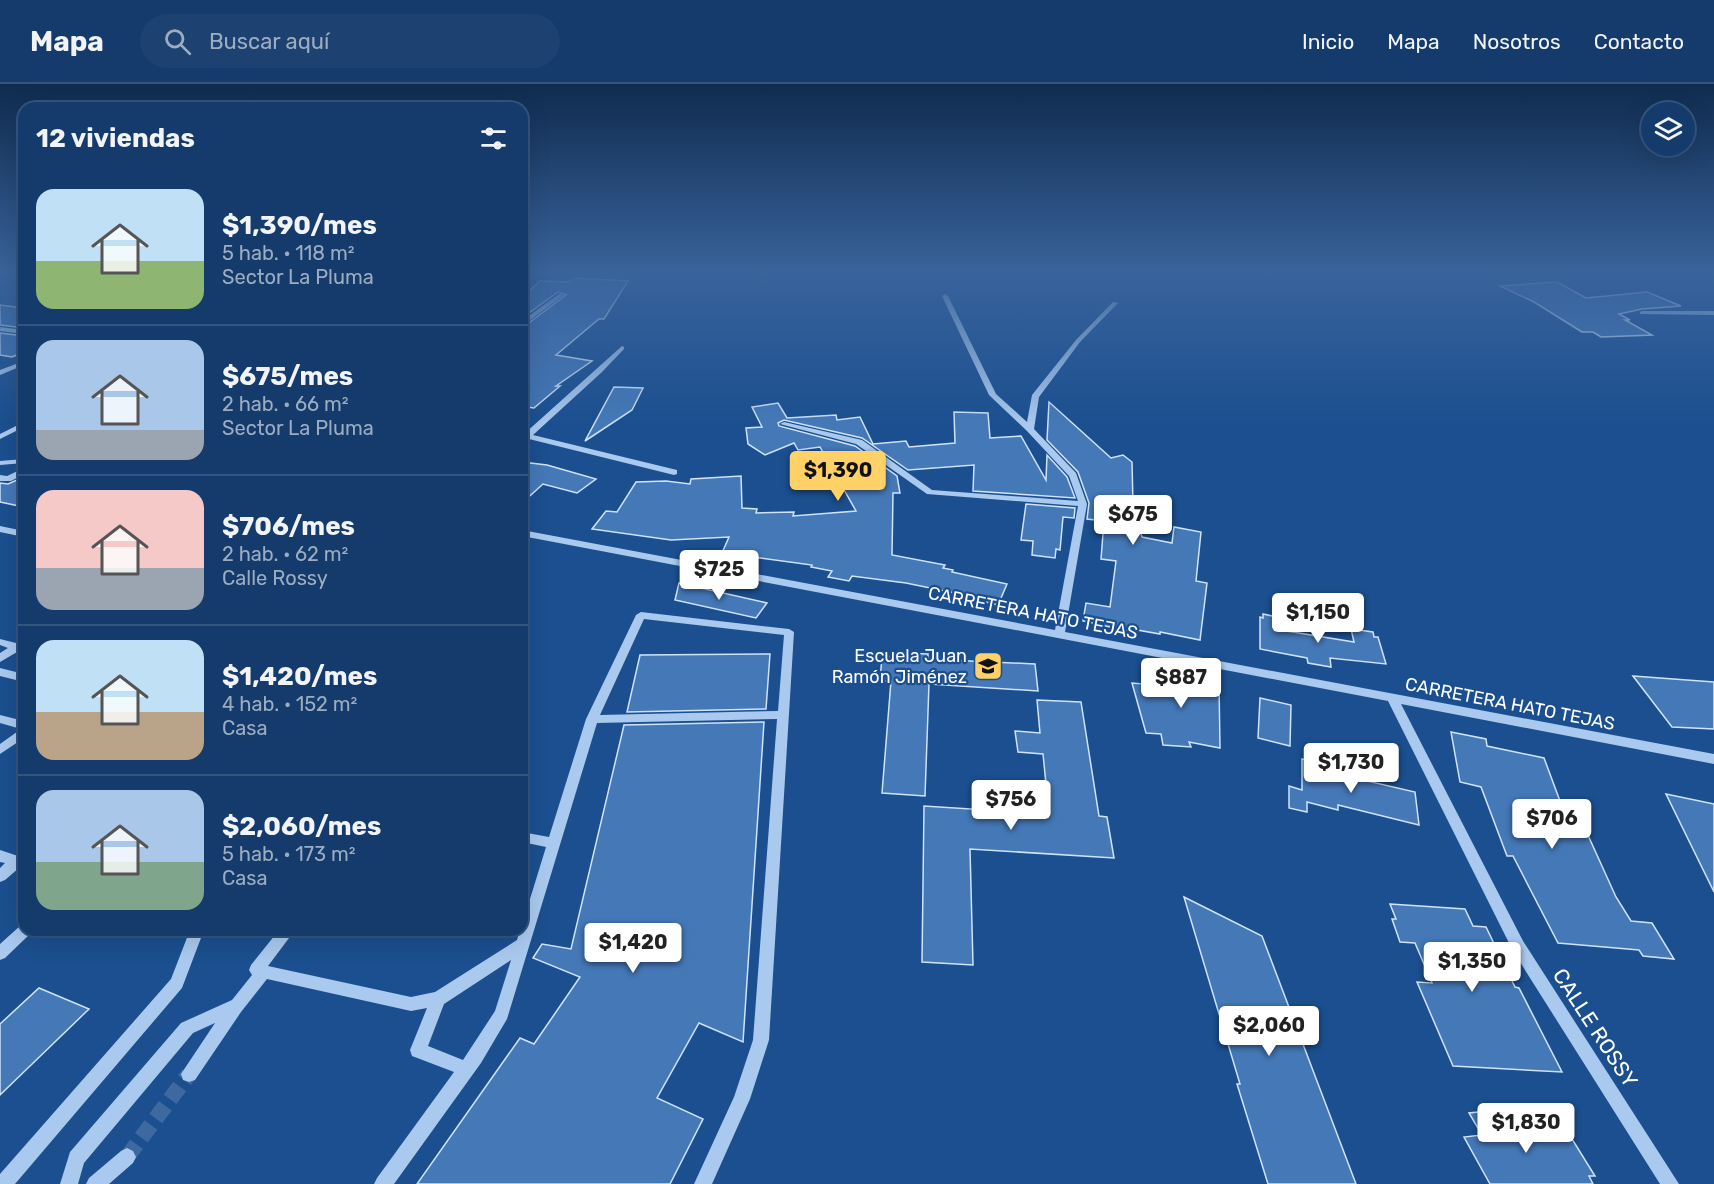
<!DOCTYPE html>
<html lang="es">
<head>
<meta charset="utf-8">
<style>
  :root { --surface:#143b6b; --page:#1d4271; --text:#f1f3f6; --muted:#9dadc1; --line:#33557e; --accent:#ffd166 }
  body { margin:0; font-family:Rubik,sans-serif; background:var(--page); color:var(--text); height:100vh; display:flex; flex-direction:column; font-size:22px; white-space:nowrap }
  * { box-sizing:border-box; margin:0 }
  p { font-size:20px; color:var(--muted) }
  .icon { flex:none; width:33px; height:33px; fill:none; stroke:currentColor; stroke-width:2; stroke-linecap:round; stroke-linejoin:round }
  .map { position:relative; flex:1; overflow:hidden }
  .sheet { position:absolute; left:18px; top:18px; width:510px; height:834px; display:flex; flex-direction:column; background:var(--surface); border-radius:18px; box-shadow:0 6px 24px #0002,0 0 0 2px var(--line) }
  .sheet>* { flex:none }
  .fabs { position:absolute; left:1641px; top:18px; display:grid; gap:12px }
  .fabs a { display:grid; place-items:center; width:54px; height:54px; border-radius:50%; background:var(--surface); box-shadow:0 6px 24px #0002,0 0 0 2px var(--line); font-size:30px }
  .price { position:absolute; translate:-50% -51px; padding:0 14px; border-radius:6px; background:#fff; color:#222; font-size:20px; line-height:39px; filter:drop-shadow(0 2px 3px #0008) }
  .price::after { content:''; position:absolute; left:50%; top:36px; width:18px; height:14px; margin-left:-9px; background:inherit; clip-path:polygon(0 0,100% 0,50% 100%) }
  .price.on { background:var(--accent); color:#111 }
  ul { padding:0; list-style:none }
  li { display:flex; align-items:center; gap:18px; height:150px; padding:0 18px }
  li+li { border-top:2px solid var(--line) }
  li span { display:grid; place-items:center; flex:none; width:168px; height:120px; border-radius:18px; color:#555 }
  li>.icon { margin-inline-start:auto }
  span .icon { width:72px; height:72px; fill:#fffc; stroke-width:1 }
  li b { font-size:26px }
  h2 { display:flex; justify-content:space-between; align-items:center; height:72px; padding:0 18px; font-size:26px }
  header { display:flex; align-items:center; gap:36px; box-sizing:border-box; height:84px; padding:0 30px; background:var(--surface); border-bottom:2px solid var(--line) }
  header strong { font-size:28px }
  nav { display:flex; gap:33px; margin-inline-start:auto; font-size:21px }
  .search { width:420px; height:54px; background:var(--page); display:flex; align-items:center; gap:15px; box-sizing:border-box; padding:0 21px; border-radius:33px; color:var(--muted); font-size:22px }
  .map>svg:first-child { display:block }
  .building { fill:#4478b7; stroke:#cfe3fa; stroke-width:1.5 }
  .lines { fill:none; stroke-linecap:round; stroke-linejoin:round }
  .minor-tunnel { stroke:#3d69a0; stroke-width:16; stroke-dasharray:16 8; stroke-linecap:butt }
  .minor { fill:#a9c9ee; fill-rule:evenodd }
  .labels { text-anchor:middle; stroke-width:4.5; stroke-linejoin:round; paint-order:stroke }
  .street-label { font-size:18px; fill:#fff; stroke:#1b4f8f }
  .poi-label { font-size:18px; fill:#fff; stroke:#1b4f8f; text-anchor:end }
  .near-street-label { font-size:21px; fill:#fff; stroke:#1b4f8f }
</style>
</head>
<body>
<header>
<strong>Mapa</strong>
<div class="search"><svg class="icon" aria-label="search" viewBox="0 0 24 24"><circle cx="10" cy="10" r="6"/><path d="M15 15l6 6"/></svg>Buscar aquí</div>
<nav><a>Inicio</a><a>Mapa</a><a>Nosotros</a><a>Contacto</a></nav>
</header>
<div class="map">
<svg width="1714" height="1100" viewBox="0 0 1714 1100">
  <rect width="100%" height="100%" fill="#1b4f8f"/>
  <!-- building -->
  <g class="building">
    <polygon points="574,194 628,197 604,235 599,235 556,271 592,277 556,302 560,302 534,324 527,323 522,327 522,244 566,211 558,208 522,234 522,214 540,197 569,198"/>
    <polygon points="1557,198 1586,214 1647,208 1681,222 1642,225 1619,230 1630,236 1625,236 1652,251 1601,253 1593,248 1582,248 1534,218 1500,202"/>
    <polygon points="0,221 24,224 24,244 0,241"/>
    <polygon points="0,249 24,252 24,268 12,273 0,271"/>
    <polygon points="614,303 643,304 632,326 585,357"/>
    <polygon points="1049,318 1111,374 1123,371 1132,378 1133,420 1142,453 1172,459 1174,443 1201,448 1196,497 1207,499 1200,556 1160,548 1160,550 1137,546 1137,549 1083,537 1086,519 1110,523 1116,477 1101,475 1104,437 1087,435 1089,419 1078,388 1047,356"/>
    <polygon points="778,319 787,334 836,331 837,336 860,333 873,360 906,357 909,363 955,359 954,328 988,329 990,354 1021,352 1046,396 1047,371 1067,393 1075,414 973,407 974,381 908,386 862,354 784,336 778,339 779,342 855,362 897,392 900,409 893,409 892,471 945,481 943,484 953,486 952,488 1007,500 998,521 978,516 979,514 906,499 852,492 849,497 828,493 832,487 811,483 812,481 722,469 729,453 671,456 592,445 606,427 617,428 636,398 666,397 690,400 691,395 741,392 742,424 757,425 756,429 794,428 793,432 856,427 820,363 798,366 794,359 765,371 748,360 746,344 762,343 752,323"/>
    <polygon points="522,378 547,381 596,395 577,409 543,400 522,419"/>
    <polygon points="24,393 24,423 0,418 0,399 8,400"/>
    <polygon points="1026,420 1075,424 1074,434 1063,433 1060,466 1056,465 1055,474 1032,471 1033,457 1021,456"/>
    <polygon points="679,499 767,519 756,534 675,516"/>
    <polygon points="1263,530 1287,535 1287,547 1354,558 1351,545 1373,548 1374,553 1378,553 1386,580 1330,574 1331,583 1308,579 1307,574 1260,565 1260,533 1263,534"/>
    <polygon points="903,569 928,570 928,575 1035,580 1038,607 929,600 925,712 882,709 891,597 880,597 882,572 903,573"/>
    <polygon points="770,570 766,625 627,628 640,571"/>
    <polygon points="1155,585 1179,588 1179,590 1219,598 1220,664 1189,658 1191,663 1163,661 1161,650 1146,649 1132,599 1156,601"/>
    <polygon points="1633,592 1714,598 1714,645 1672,643"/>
    <polygon points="1260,614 1291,621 1290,662 1258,654"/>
    <polygon points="1037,616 1081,618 1099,732 1107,733 1114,774 970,765 973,881 922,878 924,722 1049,730 1043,670 1018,668 1015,647 1040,649"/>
    <polygon points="764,638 743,958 699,939 657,1014 703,1035 670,1100 417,1100 520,954 534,960 580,893 533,874 542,860 571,865 624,641"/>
    <polygon points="1451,648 1486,655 1487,662 1544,674 1563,725 1577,727 1616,813 1631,837 1652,839 1674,875 1643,872 1639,866 1558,859 1513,772 1507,772 1481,703 1460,698"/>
    <polygon points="1302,675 1337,683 1337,690 1415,708 1419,741 1338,721 1338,726 1307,718 1307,728 1289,724 1289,702 1302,706"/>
    <polygon points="1666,710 1714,720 1714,808"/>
    <polygon points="1184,813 1262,852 1356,1100 1268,1100 1237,1000 1240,1000"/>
    <polygon points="1390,820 1465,825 1473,842 1486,843 1515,903 1519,904 1562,988 1453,982 1417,898 1432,899 1415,859 1400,858 1392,835 1396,835"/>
    <polygon points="39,904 89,925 0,1011 0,940"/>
    <polygon points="1499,1026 1511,1047 1564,1042 1595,1092 1589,1092 1593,1100 1490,1100 1464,1053 1482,1051 1469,1029"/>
  </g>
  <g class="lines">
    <!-- minor-tunnel -->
    <polyline class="minor-tunnel" points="127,1073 189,990"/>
    <!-- minor -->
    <g class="minor">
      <polygon points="559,210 564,211 522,242 522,237"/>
      <polygon points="945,210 948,212 996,310 1027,338 1032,311 1076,256 1113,218 1118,219 1080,258 1039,313 1034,345 1076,389 1087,420 1065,548 1714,670 1714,680 1401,620 1523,857 1679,1100 1660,1100 1513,867 1388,617 522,452 522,446 1055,546 1078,422 927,410 856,360 780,340 784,338 862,356 932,406 1078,417 1069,392 1027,347 989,311 942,212"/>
      <polygon points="1642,227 1714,227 1714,231 1640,230 1640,228"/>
      <polygon points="0,243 24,246 24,250 0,247"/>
      <polygon points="622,262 624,263 624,265 602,288 533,351 677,386 677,390 674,391 529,355 522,355 524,350"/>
      <polygon points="24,277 24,281 0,291 0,286"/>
      <polygon points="24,338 24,343 0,355 0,350"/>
      <polygon points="24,375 24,379 0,381 0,377"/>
      <polygon points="24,384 24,390 11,397 0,397 0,391 7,392"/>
      <polygon points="0,442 24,447 24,453 0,448"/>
      <path d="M641,528L789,545L794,548L769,956L750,1015L712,1100H694L734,1013L753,956L777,635L597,639L507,935L481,979L394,1100H374L377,1094L454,988L412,972L410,966L427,924L411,927L267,895L241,928L195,996L189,998L183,996L181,990L215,939L193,949L84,1079L78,1100H60L70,1068L181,939L232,916L252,891L249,886L251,881L279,846H295L268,882L411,913L435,908L517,856L520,846H522V841L546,763L522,758V748L549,753L586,635L636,531ZM644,535L784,551L778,627L600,631ZM511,876L495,927L463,976L428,962L444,920Z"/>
      <polygon points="0,555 16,559 24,556 24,564 0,578 0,569 8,564 0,561"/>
      <polygon points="0,584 24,590 24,598 0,592"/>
      <polygon points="0,631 24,637 24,654 0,670 0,660 21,645 0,639"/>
      <polygon points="0,766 24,774 24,786 19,784 5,796 0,798 0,784 5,779 0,778"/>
      <polygon points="24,840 24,846 32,846 30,850 5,874 0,876 0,860 20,842"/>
      <polygon points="190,846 204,846 182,904 15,1100 0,1100 0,1090 171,895"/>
      <polygon points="127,1064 133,1067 136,1073 133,1079 109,1100 86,1100 89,1094 121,1067"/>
    </g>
  </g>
  <!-- sky -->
  <linearGradient id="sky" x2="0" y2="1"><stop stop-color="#0f2b4f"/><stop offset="0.55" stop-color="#39639b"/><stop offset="1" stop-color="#39639b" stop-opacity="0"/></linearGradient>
  <rect width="1714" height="341" fill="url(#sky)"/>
  <!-- icons -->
  <defs>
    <g id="school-square" transform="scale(1.5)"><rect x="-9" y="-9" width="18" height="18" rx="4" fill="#ffd166" stroke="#1b4f8f"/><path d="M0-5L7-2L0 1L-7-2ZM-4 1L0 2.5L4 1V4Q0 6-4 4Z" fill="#111"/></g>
  </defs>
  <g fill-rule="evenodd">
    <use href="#school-square" x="988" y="582"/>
  </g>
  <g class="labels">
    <!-- street labels -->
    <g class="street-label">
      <text transform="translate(1033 529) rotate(11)" y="6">CARRETERA HATO TEJAS</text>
      <text transform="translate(1510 620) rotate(11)" y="6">CARRETERA HATO TEJAS</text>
    </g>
    <!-- poi labels -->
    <g class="poi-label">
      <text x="967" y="578">Escuela Juan<tspan x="967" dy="21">Ramón Jiménez</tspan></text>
    </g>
    <!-- near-street labels -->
    <g class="near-street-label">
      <text transform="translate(1595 944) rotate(57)" y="7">CALLE ROSSY</text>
    </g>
  </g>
</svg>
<div class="fabs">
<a><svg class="icon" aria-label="layers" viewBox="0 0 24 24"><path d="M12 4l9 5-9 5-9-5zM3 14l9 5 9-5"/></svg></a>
</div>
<b class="price on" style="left:838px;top:418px">$1,390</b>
<b class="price" style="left:1133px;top:462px">$675</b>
<b class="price" style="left:719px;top:517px">$725</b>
<b class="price" style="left:1318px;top:560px">$1,150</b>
<b class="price" style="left:1181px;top:625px">$887</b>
<b class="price" style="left:1351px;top:710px">$1,730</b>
<b class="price" style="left:1011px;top:747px">$756</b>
<b class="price" style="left:1552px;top:766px">$706</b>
<b class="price" style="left:633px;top:890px">$1,420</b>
<b class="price" style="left:1472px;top:909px">$1,350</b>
<b class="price" style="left:1269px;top:973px">$2,060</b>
<b class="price" style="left:1526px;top:1070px">$1,830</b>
<section class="sheet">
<h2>12 viviendas<svg class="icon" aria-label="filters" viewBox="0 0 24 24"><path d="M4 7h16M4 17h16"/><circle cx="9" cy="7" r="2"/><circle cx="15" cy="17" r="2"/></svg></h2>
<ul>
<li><span style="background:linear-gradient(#bfe0f5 60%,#8fb573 0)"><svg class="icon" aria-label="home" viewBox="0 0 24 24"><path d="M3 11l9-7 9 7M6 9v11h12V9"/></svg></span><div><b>$1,390/mes</b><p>5 hab. · 118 m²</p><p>Sector La Pluma</p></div></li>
<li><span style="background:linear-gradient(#a9c7e8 75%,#9aa5b1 0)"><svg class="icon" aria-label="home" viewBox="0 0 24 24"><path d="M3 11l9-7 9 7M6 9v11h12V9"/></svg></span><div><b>$675/mes</b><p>2 hab. · 66 m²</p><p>Sector La Pluma</p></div></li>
<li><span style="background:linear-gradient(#f6c9c9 65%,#9aa5b1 0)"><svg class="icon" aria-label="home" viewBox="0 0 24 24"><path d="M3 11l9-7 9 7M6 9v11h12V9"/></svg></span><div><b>$706/mes</b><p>2 hab. · 62 m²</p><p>Calle Rossy</p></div></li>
<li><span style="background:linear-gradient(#bfe0f5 60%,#b9a48a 0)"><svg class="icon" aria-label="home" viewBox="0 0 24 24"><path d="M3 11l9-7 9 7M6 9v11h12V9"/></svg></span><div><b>$1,420/mes</b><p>4 hab. · 152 m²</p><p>Casa</p></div></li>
<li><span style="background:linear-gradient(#a9c7e8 60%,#7fa58c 0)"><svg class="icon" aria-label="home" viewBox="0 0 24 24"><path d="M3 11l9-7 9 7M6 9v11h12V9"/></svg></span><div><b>$2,060/mes</b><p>5 hab. · 173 m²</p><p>Casa</p></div></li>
</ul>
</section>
</div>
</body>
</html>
